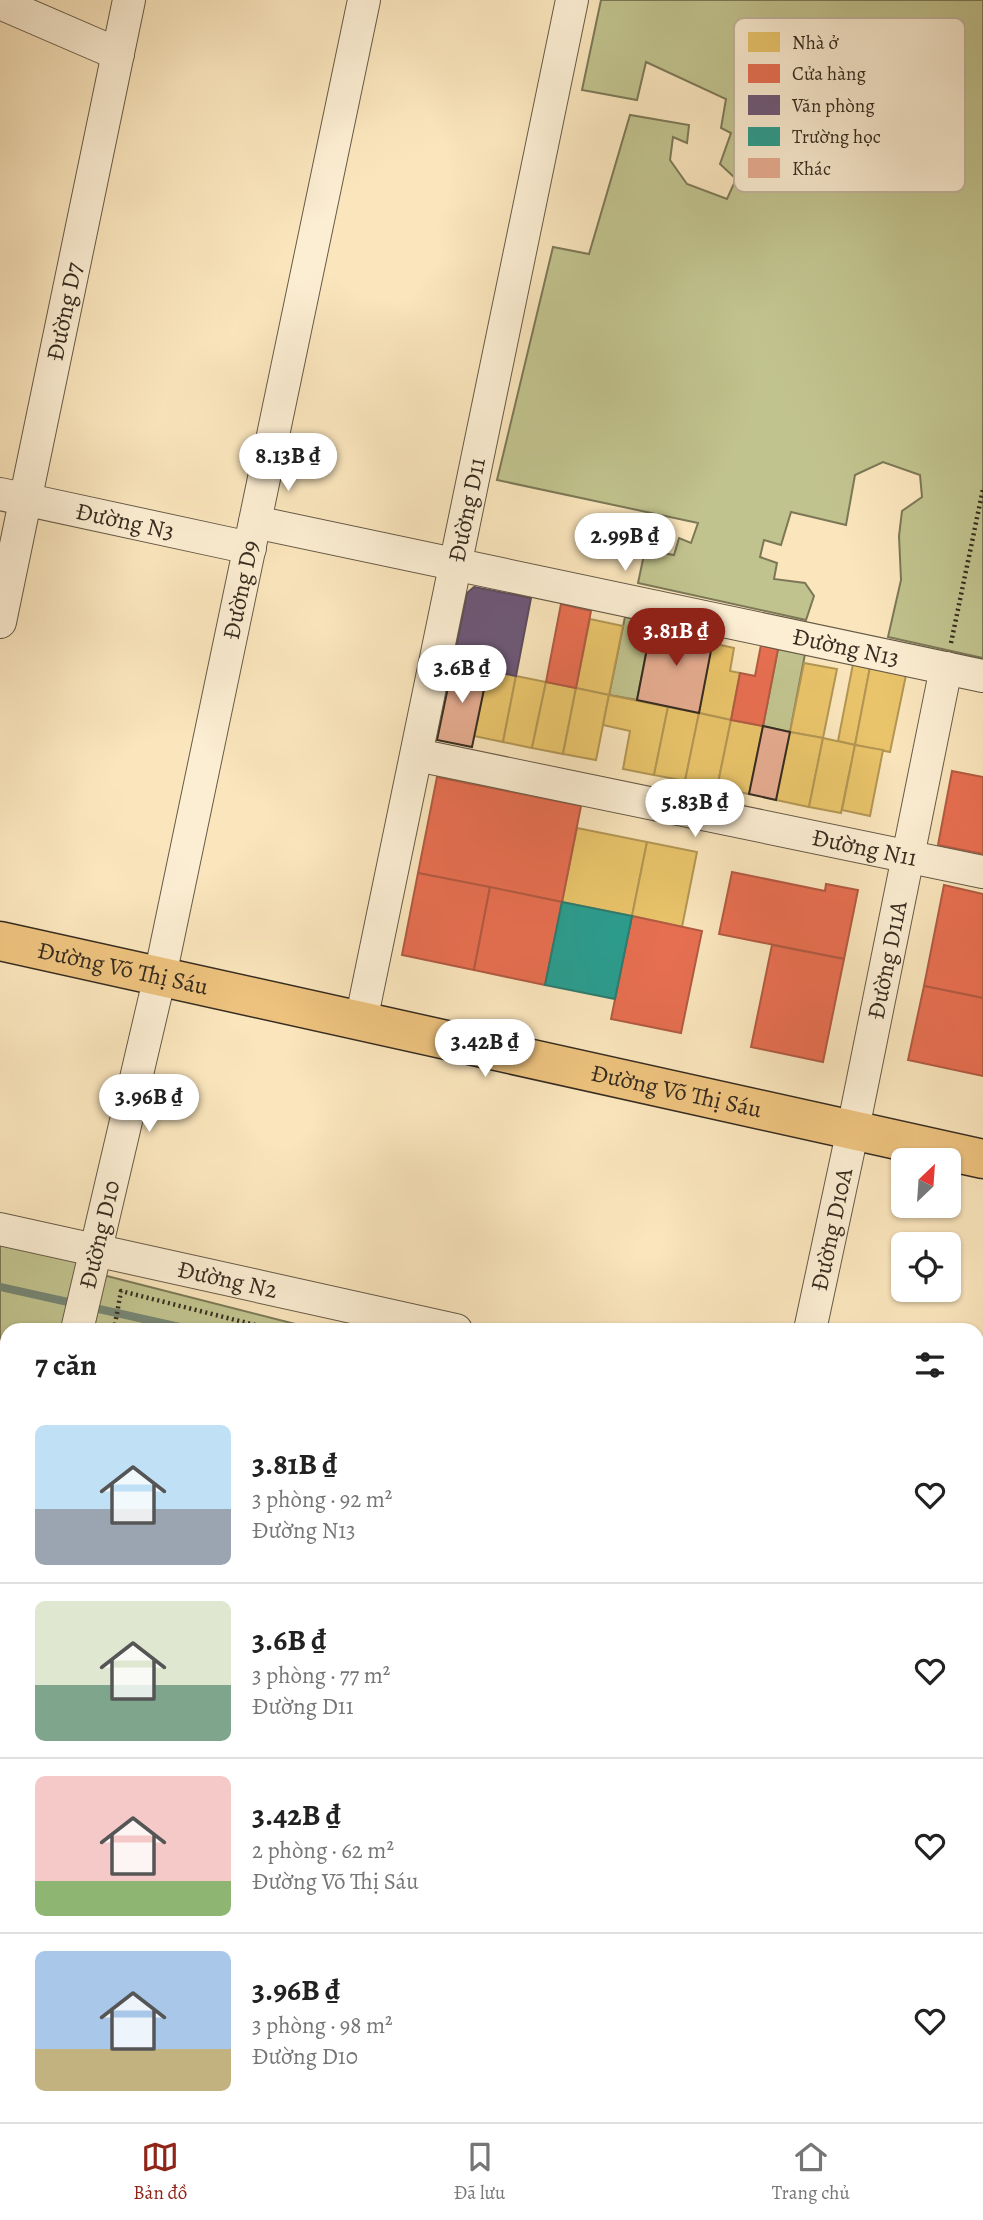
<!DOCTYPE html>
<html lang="vi">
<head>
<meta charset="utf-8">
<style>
  :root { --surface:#fff; --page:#f2f2f2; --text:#222; --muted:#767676; --line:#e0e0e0; --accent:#8f2418 }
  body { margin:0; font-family:Alegreya,serif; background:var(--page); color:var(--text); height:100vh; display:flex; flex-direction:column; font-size:26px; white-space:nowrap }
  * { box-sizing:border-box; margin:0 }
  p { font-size:23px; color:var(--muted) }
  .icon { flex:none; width:38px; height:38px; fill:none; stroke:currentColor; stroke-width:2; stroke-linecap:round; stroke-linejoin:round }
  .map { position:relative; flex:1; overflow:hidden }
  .sheet { position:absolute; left:0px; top:1323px; width:984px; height:800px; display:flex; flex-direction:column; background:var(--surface); border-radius:21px 21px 0 0; box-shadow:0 2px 5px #0004 }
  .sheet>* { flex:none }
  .needle { width:46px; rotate:25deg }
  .buttons { position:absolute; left:891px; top:1148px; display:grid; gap:14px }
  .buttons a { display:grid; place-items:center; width:70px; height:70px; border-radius:10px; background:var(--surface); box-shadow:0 2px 5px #0004; font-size:35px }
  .price { position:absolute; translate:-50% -60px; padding:0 16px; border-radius:24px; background:#fff; color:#222; font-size:23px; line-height:46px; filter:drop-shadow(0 2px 4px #0008) }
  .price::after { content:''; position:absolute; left:50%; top:42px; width:21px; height:16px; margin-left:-10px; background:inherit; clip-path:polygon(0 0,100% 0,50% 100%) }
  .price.on { background:var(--accent); color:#fff }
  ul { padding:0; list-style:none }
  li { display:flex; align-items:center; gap:21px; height:175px; padding:0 35px }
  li+li { border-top:2px solid var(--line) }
  li span { display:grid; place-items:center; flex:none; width:196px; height:140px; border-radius:10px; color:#555 }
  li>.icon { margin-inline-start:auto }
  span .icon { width:84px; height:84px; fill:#fffc; stroke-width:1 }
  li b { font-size:30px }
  h2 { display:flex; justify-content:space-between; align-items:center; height:84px; padding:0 35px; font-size:30px }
  .tabs { display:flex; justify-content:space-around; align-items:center; height:98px; border-top:2px solid var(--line); background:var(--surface); font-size:19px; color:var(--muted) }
  .tabs a { display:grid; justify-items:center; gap:4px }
  .tabs .on { color:var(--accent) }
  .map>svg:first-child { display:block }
  .green { fill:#c1c38e; stroke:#7c7857; stroke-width:2 }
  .homes { fill:#e9c46a; stroke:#b39654; stroke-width:2 }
  .shops { fill:#e76f51; stroke:#b25b42; stroke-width:2 }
  .offices { fill:#6d597a; stroke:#5c4c5f; stroke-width:2 }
  .schools { fill:#2a9d8f; stroke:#2e7b6e; stroke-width:2 }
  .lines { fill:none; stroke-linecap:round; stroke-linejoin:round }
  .stream { stroke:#758573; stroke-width:8 }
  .building { fill:#e6ac90; stroke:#362c20; stroke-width:2 }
  .minor-casing { stroke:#675a47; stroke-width:34 }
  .major-casing { stroke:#362c20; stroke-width:41 }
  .path { stroke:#362c20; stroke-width:4.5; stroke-dasharray:2 3.5; stroke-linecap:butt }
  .minor { stroke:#fceed3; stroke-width:32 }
  .major { stroke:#edc27e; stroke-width:38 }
  .labels { text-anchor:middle; stroke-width:7; stroke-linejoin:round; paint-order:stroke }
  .street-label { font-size:24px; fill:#362c20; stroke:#fceed3 }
  .key { fill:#fceed3; stroke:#c1b49d; stroke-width:2 }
  .key-label { font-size:19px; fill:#362c20 }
</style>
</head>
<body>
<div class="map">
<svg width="983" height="2122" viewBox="0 0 983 2122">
  <rect width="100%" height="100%" fill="#fae5bc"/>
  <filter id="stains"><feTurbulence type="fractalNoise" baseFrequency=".00286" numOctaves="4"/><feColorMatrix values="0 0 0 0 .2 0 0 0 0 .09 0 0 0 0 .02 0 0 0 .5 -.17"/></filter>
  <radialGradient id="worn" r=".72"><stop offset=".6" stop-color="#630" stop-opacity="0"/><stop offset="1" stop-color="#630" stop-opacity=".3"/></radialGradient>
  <!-- green -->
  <g class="green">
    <polygon points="601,0 983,0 983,658 888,637 901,580 899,536 902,511 922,497 920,475 883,462 855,475 846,525 791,512 781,545 764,540 760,557 777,563 774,579 805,583 814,596 806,620 638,583 645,550 674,555 679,538 691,543 698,523 497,480 553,247 589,254 630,115 689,125 687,143 673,137 670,160 687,184 727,199 736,179 720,164 731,133 721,128 726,99 646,62 637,100 582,90"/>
    <polygon points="625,617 652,623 637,700 609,695"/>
    <polygon points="778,649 805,654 790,732 763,726"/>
    <polygon points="0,1228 86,1245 67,1330 7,1330 7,1340 0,1339"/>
    <polygon points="99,1274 319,1330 87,1330"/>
    <polygon points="976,1577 983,1579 983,1806 976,1805"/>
  </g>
  <!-- homes -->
  <g class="homes">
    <polygon points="590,619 623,626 609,695 576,688"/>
    <polygon points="712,643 734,648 730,671 740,673 731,720 699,713"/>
    <polygon points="804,663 837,669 823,738 790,732"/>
    <polygon points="853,664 870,667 855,745 838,741"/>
    <polygon points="870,667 906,675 890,752 855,745"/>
    <polygon points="488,670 516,676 503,742 474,736"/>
    <polygon points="516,676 546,682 532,748 503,742"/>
    <polygon points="546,682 576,688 563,754 532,748"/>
    <polygon points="576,688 609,695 596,760 563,754"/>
    <polygon points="609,695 668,707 654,775 623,769 630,731 603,725"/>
    <polygon points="668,707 699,713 685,781 654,775"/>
    <polygon points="699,713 731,720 717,788 685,781"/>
    <polygon points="731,720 763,726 749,794 717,788"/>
    <polygon points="790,732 823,738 809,807 776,800"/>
    <polygon points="823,738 855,745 841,813 809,807"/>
    <polygon points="855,745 883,750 870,816 842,810"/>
    <polygon points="577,828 647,842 632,916 562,902"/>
    <polygon points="647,842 697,852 682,927 632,916"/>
  </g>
  <!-- shops -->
  <g class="shops">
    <polygon points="561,604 591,611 576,688 546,682"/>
    <polygon points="761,645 778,649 763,726 731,720 740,673 755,676"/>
    <polygon points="952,771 983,777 983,854 938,845"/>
    <polygon points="437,777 581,806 562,902 418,873"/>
    <polygon points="732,872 825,891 826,884 858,890 844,959 719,934"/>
    <polygon points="418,873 490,887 474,970 402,955"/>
    <polygon points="944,885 983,894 983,998 924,986"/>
    <polygon points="490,887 562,902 545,985 474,970"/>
    <polygon points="632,916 702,931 681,1033 611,1019"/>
    <polygon points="772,945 844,959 823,1062 751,1047"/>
    <polygon points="924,986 983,998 983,1076 908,1060"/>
  </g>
  <!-- offices -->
  <polygon class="offices" points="474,587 531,598 516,676 453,663 467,593"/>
  <!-- schools -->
  <polygon class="schools" points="562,902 632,916 615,999 545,985"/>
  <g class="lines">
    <!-- stream -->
    <g class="stream">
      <polyline points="0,1287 77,1304"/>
      <polyline points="90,1307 193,1330"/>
      <polyline points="976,1686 983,1688"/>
    </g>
  </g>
  <!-- building -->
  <g class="building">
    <polygon points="652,623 714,635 699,713 637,700"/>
    <polygon points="453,663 488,670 472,747 437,740"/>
    <polygon points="763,726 790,732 776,800 749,794"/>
  </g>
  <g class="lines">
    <!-- minor casing -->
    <g class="minor-casing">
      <g id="minor">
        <polyline points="0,3 118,54"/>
        <path id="s1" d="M0,494L250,548"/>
        <path id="s2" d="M255,522L983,676"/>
        <path id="s3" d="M0,622L129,0"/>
        <path id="s4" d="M417,755L983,872"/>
        <path id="s5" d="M361,1021L572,0"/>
        <path id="s6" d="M0,1229L456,1330"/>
        <path id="s7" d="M77,1330L160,976L364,0"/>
        <path id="s8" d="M810,1330L853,1129L946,668"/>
        <polyline points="976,1445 983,1446"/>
        <polyline points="0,1673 7,1642"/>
        <polyline points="976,1815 983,1816"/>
        <polyline points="0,1868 7,1870"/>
        <polyline points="976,2083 983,2085"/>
        <polyline points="166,2116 195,2122"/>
        <polyline points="125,2122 127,2116"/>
      </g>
    </g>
    <!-- major casing -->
    <g class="major-casing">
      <g id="major">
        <path id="s9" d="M0,941L983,1159"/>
      </g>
    </g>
    <!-- path -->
    <g class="path">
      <polyline points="951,643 983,489"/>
      <polyline points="114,1330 121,1291 275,1330"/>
      <polyline points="976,1619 983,1620"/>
      <polyline points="976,1669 983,1671"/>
      <polyline points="976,1729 983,1731"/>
      <polyline points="976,1768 983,1769"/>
    </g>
    <!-- minor -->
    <use href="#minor" class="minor"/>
    <!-- major -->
    <use href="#major" class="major"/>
  </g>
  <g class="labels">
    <!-- street labels -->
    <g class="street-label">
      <text dy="8" stroke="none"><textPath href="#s3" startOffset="317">Đường D7</textPath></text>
      <text dy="8" stroke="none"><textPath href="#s5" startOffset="522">Đường D11</textPath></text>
      <text dy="8" stroke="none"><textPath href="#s1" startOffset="128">Đường N3</textPath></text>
      <text dy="8" stroke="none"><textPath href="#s7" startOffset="758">Đường D9</textPath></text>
      <text dy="8" stroke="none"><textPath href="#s2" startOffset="604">Đường N13</textPath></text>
      <text dy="8" stroke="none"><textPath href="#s4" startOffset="457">Đường N11</textPath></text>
      <text dy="8" stroke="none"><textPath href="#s8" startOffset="378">Đường D11A</textPath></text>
      <text dy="8" stroke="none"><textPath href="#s9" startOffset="126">Đường Võ Thị Sáu</textPath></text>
      <text dy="8" stroke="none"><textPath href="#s9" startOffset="693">Đường Võ Thị Sáu</textPath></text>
      <text dy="8" stroke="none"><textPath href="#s8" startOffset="103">Đường D10A</textPath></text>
      <text dy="8" stroke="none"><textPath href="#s7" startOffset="98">Đường D10</textPath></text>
      <text dy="8" stroke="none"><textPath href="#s6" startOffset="233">Đường N2</textPath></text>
    </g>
  </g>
  <!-- legend -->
  <rect x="734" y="18" width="231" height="174" rx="10" class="key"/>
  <rect x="748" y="32" width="32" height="20" fill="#e9c46a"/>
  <rect x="748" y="64" width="32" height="19" fill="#e76f51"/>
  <rect x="748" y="95" width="32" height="20" fill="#6d597a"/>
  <rect x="748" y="127" width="32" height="19" fill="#2a9d8f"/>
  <rect x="748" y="158" width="32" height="20" fill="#e6ac90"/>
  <g class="key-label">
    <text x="792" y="49">Nhà ở</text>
    <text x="792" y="80">Cửa hàng</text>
    <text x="792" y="112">Văn phòng</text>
    <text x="792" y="143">Trường học</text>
    <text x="792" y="175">Khác</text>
  </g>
  <rect width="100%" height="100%" filter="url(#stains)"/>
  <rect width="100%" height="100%" fill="url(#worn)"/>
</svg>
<div class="buttons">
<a><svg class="needle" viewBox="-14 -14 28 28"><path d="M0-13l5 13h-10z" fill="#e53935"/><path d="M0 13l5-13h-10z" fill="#767676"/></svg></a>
<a><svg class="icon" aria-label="locate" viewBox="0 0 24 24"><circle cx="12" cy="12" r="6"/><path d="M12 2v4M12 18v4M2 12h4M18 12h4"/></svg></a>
</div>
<b class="price" style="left:288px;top:493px">8.13B ₫</b>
<b class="price" style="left:625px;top:573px">2.99B ₫</b>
<b class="price on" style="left:676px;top:668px">3.81B ₫</b>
<b class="price" style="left:462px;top:705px">3.6B ₫</b>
<b class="price" style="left:695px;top:839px">5.83B ₫</b>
<b class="price" style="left:485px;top:1079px">3.42B ₫</b>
<b class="price" style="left:149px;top:1134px">3.96B ₫</b>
<section class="sheet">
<h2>7 căn<svg class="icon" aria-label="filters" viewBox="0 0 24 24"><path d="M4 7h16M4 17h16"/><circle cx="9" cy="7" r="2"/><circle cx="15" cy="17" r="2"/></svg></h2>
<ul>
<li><span style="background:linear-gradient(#bfe0f5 60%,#9aa5b1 0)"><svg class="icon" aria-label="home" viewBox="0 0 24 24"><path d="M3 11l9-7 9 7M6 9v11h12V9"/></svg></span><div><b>3.81B ₫</b><p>3 phòng · 92 m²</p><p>Đường N13</p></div><svg class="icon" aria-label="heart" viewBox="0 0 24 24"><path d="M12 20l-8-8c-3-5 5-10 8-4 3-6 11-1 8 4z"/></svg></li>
<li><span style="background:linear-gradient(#dfe7d0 60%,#7fa58c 0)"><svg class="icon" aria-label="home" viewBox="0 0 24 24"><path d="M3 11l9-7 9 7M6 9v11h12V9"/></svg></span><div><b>3.6B ₫</b><p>3 phòng · 77 m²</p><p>Đường D11</p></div><svg class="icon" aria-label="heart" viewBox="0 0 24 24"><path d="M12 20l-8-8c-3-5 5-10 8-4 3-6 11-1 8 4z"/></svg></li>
<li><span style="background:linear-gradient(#f6c9c9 75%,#8fb573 0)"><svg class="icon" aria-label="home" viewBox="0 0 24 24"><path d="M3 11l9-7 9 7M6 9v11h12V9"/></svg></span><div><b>3.42B ₫</b><p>2 phòng · 62 m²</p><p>Đường Võ Thị Sáu</p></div><svg class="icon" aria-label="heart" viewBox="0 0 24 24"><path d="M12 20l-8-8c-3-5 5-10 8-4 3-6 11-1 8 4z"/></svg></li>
<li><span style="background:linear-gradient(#a9c7e8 70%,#c2b280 0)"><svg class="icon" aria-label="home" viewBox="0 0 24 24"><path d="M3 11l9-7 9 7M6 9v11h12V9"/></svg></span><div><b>3.96B ₫</b><p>3 phòng · 98 m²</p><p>Đường D10</p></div><svg class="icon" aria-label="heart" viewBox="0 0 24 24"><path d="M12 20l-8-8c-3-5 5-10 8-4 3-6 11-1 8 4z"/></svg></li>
</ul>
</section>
</div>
<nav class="tabs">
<a class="on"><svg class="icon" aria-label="map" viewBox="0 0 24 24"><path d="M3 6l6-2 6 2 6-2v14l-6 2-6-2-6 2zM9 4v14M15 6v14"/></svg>Bản đồ</a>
<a><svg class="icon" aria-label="saved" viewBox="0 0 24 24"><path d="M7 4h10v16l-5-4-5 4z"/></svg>Đã lưu</a>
<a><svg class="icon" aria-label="home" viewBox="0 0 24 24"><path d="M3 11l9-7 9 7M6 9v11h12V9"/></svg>Trang chủ</a>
</nav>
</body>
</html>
